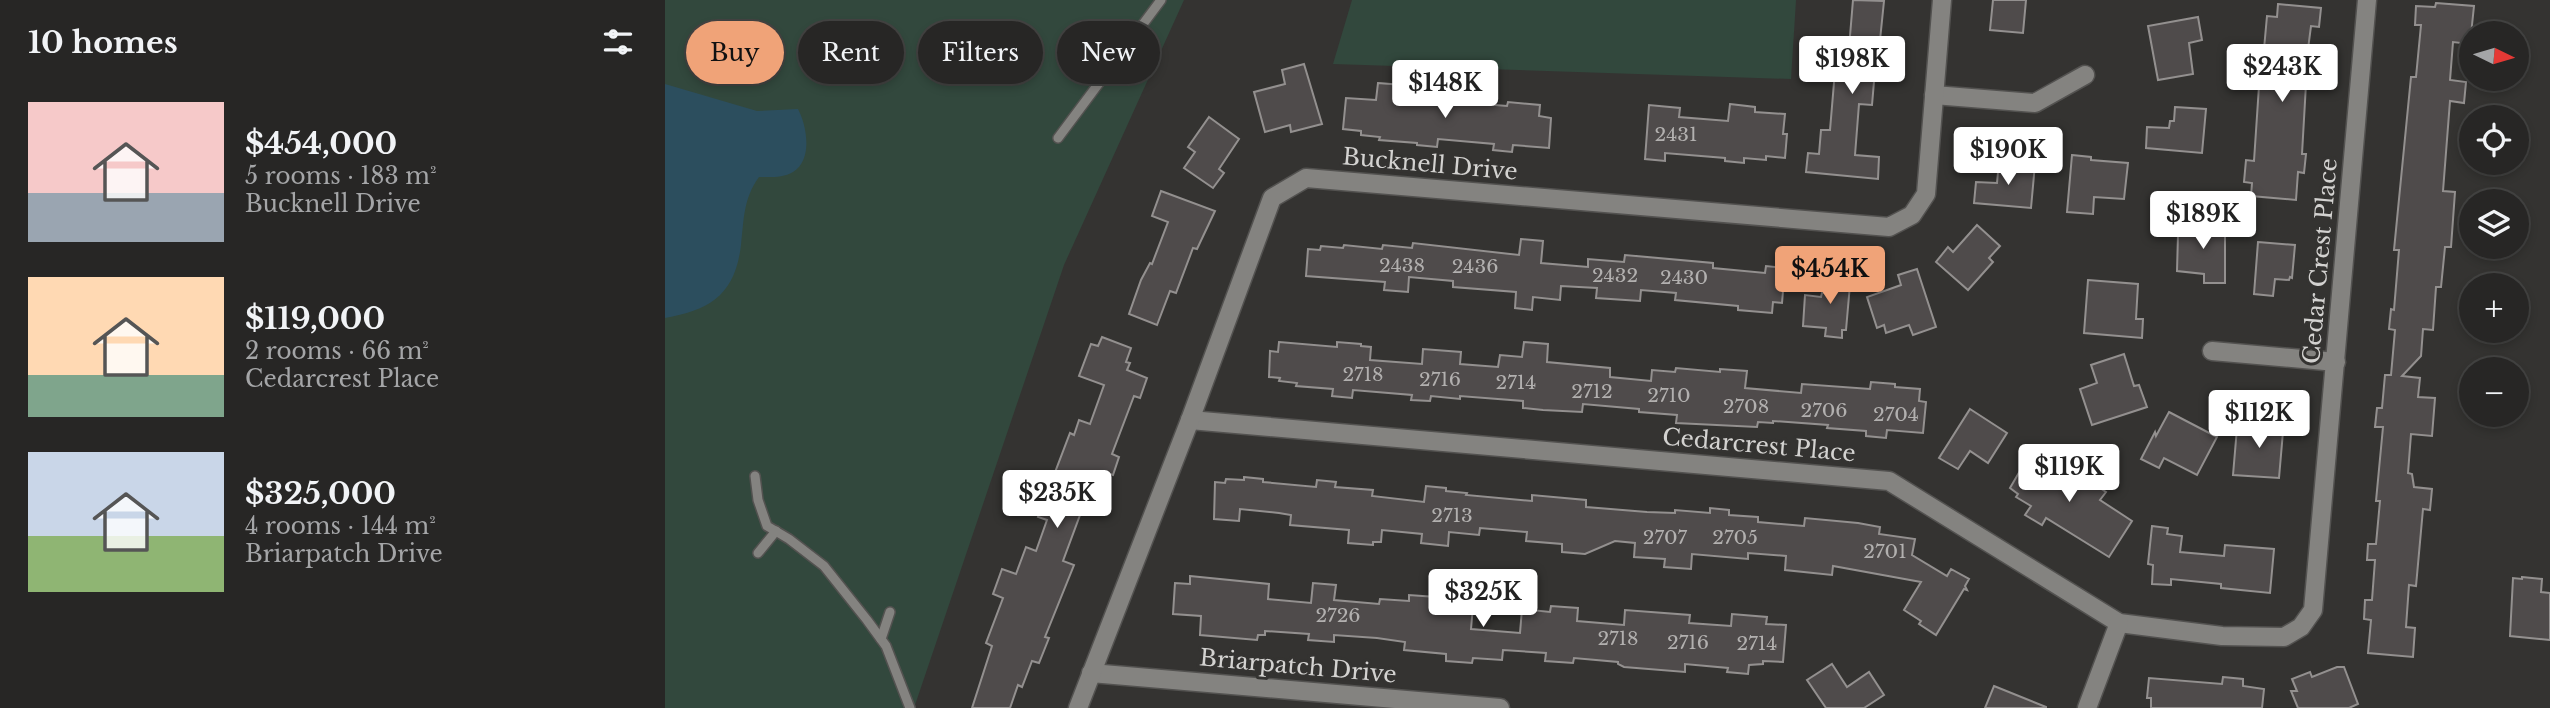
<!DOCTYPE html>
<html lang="en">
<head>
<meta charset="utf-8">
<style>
  :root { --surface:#272625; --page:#2f2e2d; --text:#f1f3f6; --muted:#a4a5a7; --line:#434342; --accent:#f0a378 }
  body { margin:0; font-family:"Libre Baskerville",serif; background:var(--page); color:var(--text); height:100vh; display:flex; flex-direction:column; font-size:26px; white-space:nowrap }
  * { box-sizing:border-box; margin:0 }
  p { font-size:23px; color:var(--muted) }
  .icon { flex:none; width:38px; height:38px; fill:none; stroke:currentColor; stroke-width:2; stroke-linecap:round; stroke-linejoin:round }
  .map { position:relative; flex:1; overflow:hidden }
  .panel { display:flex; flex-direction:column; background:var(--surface); width:665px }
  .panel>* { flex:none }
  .banner { position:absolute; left:21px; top:21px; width:665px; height:63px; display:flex; gap:14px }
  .needle { width:46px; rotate:95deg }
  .buttons { position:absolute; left:1794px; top:21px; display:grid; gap:14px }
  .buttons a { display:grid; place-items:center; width:70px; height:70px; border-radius:50%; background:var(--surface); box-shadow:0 4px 10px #0003,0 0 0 2px var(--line); font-size:35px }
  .price { position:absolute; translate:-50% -60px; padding:0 16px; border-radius:7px; background:#fff; color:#222; font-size:23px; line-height:46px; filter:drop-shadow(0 2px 4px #0008) }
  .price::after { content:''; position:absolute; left:50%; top:42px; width:21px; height:16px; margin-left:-10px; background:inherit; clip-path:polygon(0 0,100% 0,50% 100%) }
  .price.selected { background:var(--accent); color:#111 }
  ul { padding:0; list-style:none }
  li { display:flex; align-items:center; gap:21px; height:175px; padding:0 28px }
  li span { display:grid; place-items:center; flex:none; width:196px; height:140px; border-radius:0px; color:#555 }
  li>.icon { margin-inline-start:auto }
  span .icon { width:84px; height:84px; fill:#fffc; stroke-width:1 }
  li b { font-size:30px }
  h2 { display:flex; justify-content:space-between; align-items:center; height:84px; padding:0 28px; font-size:30px }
  .tag { padding:0 24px; border-radius:32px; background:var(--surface); box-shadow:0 4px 10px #0003,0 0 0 2px var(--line); font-size:24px; line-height:63px }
  .tag.selected { background:var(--accent); color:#111 }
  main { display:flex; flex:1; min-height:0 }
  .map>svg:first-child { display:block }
  .green { fill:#32483d }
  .water { fill:#2c4e5e }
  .building { fill:#4f4b4b; stroke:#93908f; stroke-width:2 }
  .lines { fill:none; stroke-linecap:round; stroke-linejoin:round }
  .lane-casing { stroke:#535250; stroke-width:12 }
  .street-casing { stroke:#535250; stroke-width:21 }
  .lane { stroke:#848380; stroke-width:9 }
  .street { stroke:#848380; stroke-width:18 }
  .labels { text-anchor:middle; stroke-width:6; stroke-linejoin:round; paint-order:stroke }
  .number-label { font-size:19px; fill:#b2b0af }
  .street-label { font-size:23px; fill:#d3d2d0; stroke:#343331 }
</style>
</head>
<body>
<main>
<section class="panel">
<h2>10 homes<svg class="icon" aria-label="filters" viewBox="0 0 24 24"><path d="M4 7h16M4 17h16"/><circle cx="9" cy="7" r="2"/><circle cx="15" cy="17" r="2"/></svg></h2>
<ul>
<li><span style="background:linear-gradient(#f6c9c9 65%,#9aa5b1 0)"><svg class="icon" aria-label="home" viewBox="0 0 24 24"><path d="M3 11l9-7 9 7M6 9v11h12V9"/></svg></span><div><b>$454,000</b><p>5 rooms · 183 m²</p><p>Bucknell Drive</p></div></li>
<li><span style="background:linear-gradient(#ffd9b3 70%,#7fa58c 0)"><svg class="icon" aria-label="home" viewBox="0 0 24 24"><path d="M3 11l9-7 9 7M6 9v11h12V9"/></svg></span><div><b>$119,000</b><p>2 rooms · 66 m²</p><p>Cedarcrest Place</p></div></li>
<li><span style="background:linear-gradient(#c9d6e8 60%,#8fb573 0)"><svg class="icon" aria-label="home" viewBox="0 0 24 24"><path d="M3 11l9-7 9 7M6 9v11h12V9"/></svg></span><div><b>$325,000</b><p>4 rooms · 144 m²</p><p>Briarpatch Drive</p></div></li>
</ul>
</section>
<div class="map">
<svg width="1885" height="708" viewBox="0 0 1885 708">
  <rect width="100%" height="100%" fill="#343331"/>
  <!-- green -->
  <g class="green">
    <polygon points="0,0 519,0 399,265 249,708 0,708"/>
    <polygon points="687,0 1131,0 1126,79 668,64"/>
  </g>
  <!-- water -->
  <path class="water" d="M0,84L92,111L133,109C142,126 148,160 128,172C118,178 106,177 94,177C78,199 79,220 76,245C70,295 45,310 0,318Z"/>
  <!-- building -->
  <g class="building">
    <polygon points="1188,0 1219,1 1214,50 1219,51 1217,71 1210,70 1207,105 1194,104 1190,155 1214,157 1213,179 1141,172 1143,153 1154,154 1156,130 1165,130 1172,47 1184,48"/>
    <polygon points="1328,0 1361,0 1358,33 1325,30"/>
    <polygon points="1771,3 1809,6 1805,44 1788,42 1785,80 1801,82 1799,103 1785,101 1778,191 1790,192 1786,247 1780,247 1776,287 1771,287 1768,330 1758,329 1756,356 1737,376 1755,378 1753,397 1770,398 1767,436 1746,434 1743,473 1747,474 1749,487 1767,489 1765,510 1758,509 1751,586 1744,585 1741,627 1750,628 1748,657 1703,653 1706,620 1699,619 1700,600 1707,600 1710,560 1702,560 1703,544 1711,544 1715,501 1711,501 1718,427 1710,427 1712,408 1717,408 1720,375 1726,375 1730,330 1724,329 1726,309 1729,310 1734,250 1729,250 1746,77 1751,77 1756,25 1750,25 1751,6 1770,7"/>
    <polygon points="1613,4 1656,8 1654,27 1646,26 1643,49 1637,154 1641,154 1639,173 1633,172 1631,200 1586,196 1587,183 1579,182 1581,160 1589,161 1595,71 1597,71 1602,16 1612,17"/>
    <polygon points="1533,17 1537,40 1524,43 1528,74 1493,80 1483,26"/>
    <polygon points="639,64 657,124 626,132 625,125 600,132 589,92 620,84 617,70"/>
    <polygon points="713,83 738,85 738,89 781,93 781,101 842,106 843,102 875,105 874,116 886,118 884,148 848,145 847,152 828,150 829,144 773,139 772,147 752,145 752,143 714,140 715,137 696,135 696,131 678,129 681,98 711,100"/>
    <polygon points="1065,104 1090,107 1090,112 1120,114 1118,134 1122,134 1120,158 1101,156 1101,160 1079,158 1079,163 1060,161 1060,158 1000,153 1000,161 980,159 984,105 1015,108 1014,117 1063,121"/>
    <polygon points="1510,107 1541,109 1537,153 1481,148 1482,127 1504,128 1505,121 1509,121"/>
    <polygon points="544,117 574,139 554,169 559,173 548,188 519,168 530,152 523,147"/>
    <polygon points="1407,155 1426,157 1426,160 1463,163 1459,199 1429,197 1428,214 1402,212"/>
    <polygon points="1334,162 1370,164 1366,208 1309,203 1311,182 1332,183"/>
    <polygon points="496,191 550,211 532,249 528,248 511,293 505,291 492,325 464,314 476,280 485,263 487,264 503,222 487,216"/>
    <polygon points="1520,222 1560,222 1560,283 1539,283 1539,274 1512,271 1513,235 1520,235"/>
    <polygon points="1312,225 1335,246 1324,258 1328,262 1303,290 1271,262 1283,247 1288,252"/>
    <polygon points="856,239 878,241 876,263 923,267 923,259 959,262 960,255 1048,263 1048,268 1100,273 1101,266 1120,268 1117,303 1108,302 1107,313 1073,310 1073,306 1010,300 1011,293 976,290 975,301 931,298 932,288 896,286 895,300 868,297 867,310 850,308 851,292 788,287 788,281 744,277 743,292 719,290 720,282 641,276 643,249 655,250 656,246 678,248 679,245 717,249 718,245 747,248 748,243 854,255"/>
    <polygon points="1593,242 1630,245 1627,278 1625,277 1624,280 1610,279 1608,296 1589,294"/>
    <polygon points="1252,269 1271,327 1248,335 1244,325 1221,333 1219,325 1212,328 1202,297 1236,285 1233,275"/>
    <polygon points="1165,271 1186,273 1181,330 1177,330 1177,338 1160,336 1161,328 1138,326 1140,295 1156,297 1157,293 1163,293"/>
    <polygon points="1423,280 1473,284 1471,319 1478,319 1477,338 1419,333"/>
    <polygon points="437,337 466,348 461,362 465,363 462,370 482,378 475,398 469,396 447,454 454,457 448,475 438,472 424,510 418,507 398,561 409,565 380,637 384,638 374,663 367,661 357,687 353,685 345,708 307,708 327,646 321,643 338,598 328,594 337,569 351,574 361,547 371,551 382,520 373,517 405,433 409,435 414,420 425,424 439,385 414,376 426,344 433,346"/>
    <polygon points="614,342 672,347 672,342 696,344 696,346 706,347 705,360 757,364 758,349 796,352 795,364 833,367 835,355 857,357 859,342 883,344 882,362 945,368 945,377 986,381 987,370 1010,372 1011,368 1055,372 1055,369 1082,371 1080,388 1136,393 1137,384 1205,389 1206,382 1230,384 1230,387 1255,389 1254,401 1261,402 1258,433 1222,430 1221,438 1201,436 1201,431 1162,428 1163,425 1108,421 1108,423 1093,422 1092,427 1031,424 1011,423 1012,415 974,412 974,409 918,404 917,412 878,410 858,408 858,401 795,396 795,399 766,396 765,401 746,400 747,395 688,390 687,398 667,396 668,389 631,386 632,383 614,381 615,378 604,377 605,351 613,352"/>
    <polygon points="1459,354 1469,386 1474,385 1482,407 1427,425 1415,389 1432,383 1426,365"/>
    <polygon points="1305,409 1342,433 1323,463 1305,451 1293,469 1274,458"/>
    <polygon points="1504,412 1552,437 1532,475 1499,458 1494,468 1476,459 1490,432 1491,436"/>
    <polygon points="1600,418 1619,420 1614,478 1568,475 1572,428 1599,430"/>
    <polygon points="1366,452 1422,485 1424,481 1441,492 1435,500 1467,521 1444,557 1381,518 1377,525 1360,515 1366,506 1351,497 1353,494 1345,488"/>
    <polygon points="579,477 598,479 598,482 651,487 652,480 671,482 670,487 708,490 707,496 759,502 761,486 781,488 781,491 802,493 801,495 867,501 867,495 921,500 921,507 982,512 1010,513 1010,510 1045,513 1045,508 1064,510 1064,515 1093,517 1093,522 1139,526 1140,518 1193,523 1215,527 1214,534 1250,539 1247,555 1282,576 1286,569 1304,579 1300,586 1302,590 1299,589 1271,635 1254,624 1256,621 1239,610 1256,582 1168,566 1167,575 1120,570 1121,556 1083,553 1083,559 1027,554 1026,569 999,567 1000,559 969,557 970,543 950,541 920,554 897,552 897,544 861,541 862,532 815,528 814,535 784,532 783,546 756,543 757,534 717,530 716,542 708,542 708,545 683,543 684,530 625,525 626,515 614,513 575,509 574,521 549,519 550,482 560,483 561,479 579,480"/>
    <polygon points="1487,526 1503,528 1502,534 1517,536 1515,552 1559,556 1560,545 1609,549 1605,593 1556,588 1556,584 1506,579 1506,585 1487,584 1488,565 1483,564"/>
    <polygon points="525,576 604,584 603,599 646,603 648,583 671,585 669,600 714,604 715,599 744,601 744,595 771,597 770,603 808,606 806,629 855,633 857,609 885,612 886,606 913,608 912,621 959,625 960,610 1025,615 1024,623 1066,626 1067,614 1102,617 1101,624 1121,625 1118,662 1098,661 1098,664 1084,665 1083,674 1062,672 1063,668 1020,664 1020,672 959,667 953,664 953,662 909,658 908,663 880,661 881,653 838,650 837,660 808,658 807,663 781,661 781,654 739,650 740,642 712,638 669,635 669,642 643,640 644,634 600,631 600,635 593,635 592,640 535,635 536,616 508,614 510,583 525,584"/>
    <polygon points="1857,577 1877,579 1876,592 1885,593 1885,640 1845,636 1848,578 1857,579"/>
    <polygon points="1167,664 1182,687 1204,672 1219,695 1199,708 1161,708 1142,680"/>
    <polygon points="1672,667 1679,667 1693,704 1684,708 1633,708 1626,691 1632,691 1627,679 1645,672 1647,677"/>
    <polygon points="1558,677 1578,679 1578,686 1599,689 1597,708 1486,708 1486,698 1482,698 1484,678 1557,684"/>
    <polygon points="1329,686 1381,707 1381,708 1320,708"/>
  </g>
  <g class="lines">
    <!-- lane casing -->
    <g class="lane-casing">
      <g id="lane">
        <polyline points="393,138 496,0"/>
        <polyline points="90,476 93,500 102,526 124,539 159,566 202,620 221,646 245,708"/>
        <polyline points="93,553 111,531"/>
        <polyline points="216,639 225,612"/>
      </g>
    </g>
    <!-- street casing -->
    <g class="street-casing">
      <g id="street">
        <polyline points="1269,95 1370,103 1420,75"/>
        <polyline points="1547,351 1671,362"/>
        <polyline points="525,420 1224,481 1454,623 1557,636 1619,637 1636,627 1648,610 1702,0"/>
        <polyline points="426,673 835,708"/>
        <polyline points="413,708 525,420 607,198 641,178 1224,227 1247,215 1261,194 1277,0"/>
        <polyline points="1422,708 1454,623"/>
      </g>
    </g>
    <!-- lane -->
    <use href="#lane" class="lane"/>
    <!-- street -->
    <use href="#street" class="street"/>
  </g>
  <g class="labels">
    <!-- number labels -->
    <g class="number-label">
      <text x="1011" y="141">2431</text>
      <text x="737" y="272">2438</text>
      <text x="810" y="273">2436</text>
      <text x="950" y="282">2432</text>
      <text x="1019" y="284">2430</text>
      <text x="698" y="381">2718</text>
      <text x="775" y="386">2716</text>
      <text x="851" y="389">2714</text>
      <text x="927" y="398">2712</text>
      <text x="1004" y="402">2710</text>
      <text x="1081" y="413">2708</text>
      <text x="1159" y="417">2706</text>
      <text x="1231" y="421">2704</text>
      <text x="787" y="522">2713</text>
      <text x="1000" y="544">2707</text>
      <text x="1070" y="544">2705</text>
      <text x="1220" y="558">2701</text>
      <text x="673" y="622">2726</text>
      <text x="953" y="645">2718</text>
      <text x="1023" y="649">2716</text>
      <text x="1092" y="650">2714</text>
    </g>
    <!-- street labels -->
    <g class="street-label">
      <text transform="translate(765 164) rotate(5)" y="8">Bucknell Drive</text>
      <text transform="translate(1655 261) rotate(-85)" y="8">Cedar Crest Place</text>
      <text transform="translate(1094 445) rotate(5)" y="8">Cedarcrest Place</text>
      <text transform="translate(633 666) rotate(5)" y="8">Briarpatch Drive</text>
    </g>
  </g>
</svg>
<div class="buttons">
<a><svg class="needle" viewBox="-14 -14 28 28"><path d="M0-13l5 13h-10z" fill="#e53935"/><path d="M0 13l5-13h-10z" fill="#a4a5a7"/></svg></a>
<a><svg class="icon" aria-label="locate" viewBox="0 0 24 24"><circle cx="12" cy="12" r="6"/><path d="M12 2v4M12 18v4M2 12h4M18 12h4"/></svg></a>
<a><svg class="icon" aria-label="layers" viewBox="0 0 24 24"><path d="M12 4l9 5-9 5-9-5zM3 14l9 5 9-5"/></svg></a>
<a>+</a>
<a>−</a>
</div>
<b class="price" style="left:1187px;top:96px">$198K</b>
<b class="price" style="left:1617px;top:104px">$243K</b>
<b class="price" style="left:780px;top:120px">$148K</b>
<b class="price" style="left:1343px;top:187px">$190K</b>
<b class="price" style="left:1538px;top:251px">$189K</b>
<b class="price selected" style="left:1165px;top:306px">$454K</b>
<b class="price" style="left:1594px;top:450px">$112K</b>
<b class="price" style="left:1404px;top:504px">$119K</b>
<b class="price" style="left:392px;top:530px">$235K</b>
<b class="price" style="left:818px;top:629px">$325K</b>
<div class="banner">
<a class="tag selected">Buy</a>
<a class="tag">Rent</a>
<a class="tag">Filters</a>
<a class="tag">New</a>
</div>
</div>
</main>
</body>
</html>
